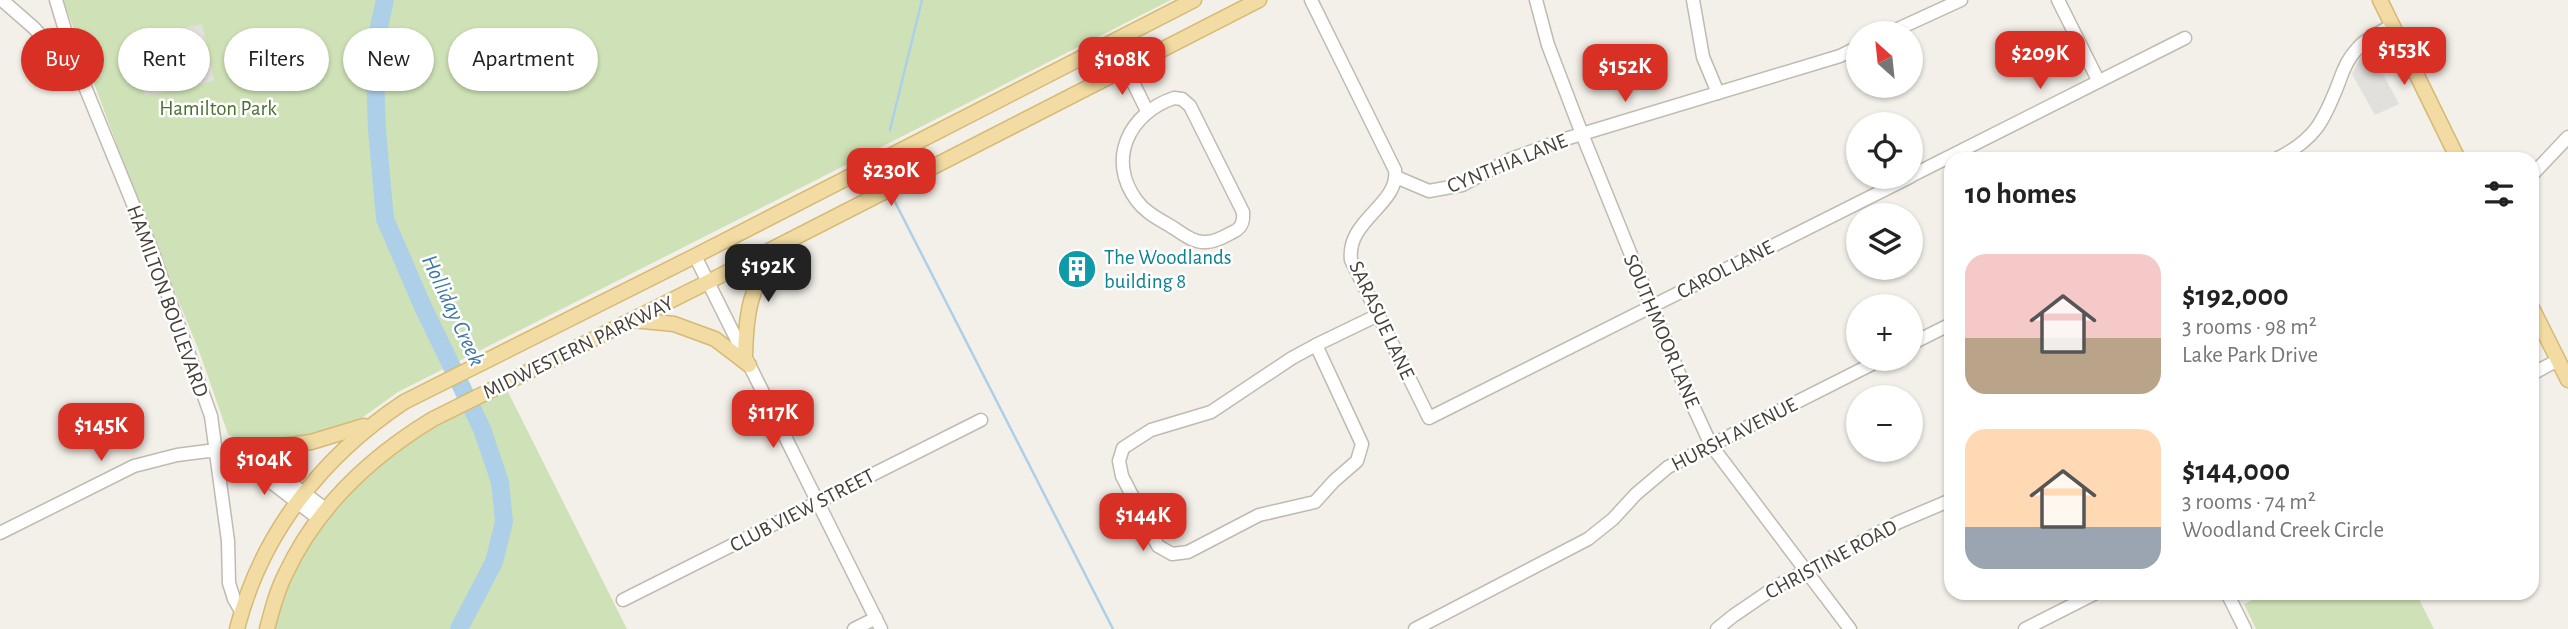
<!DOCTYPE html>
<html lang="en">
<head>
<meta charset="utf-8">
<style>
  :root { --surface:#fff; --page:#f6f6f6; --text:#222; --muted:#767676; --accent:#d93025 }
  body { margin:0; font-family:"Alegreya Sans",sans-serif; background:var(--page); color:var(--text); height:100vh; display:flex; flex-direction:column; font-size:26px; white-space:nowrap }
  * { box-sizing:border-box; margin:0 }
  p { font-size:23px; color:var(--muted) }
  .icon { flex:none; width:38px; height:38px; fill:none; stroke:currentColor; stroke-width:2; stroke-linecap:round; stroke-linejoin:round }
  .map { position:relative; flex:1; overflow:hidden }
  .panel { position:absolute; left:1944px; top:152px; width:595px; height:448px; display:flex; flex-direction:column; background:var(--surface); border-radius:21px; box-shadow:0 2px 5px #0004 }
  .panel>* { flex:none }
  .top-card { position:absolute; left:21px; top:28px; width:665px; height:63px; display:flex; gap:14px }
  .needle { width:46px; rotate:333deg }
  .buttons { position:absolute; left:1846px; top:21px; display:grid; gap:14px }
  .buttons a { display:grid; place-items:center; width:77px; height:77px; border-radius:50%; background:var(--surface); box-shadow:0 2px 5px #0004; font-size:35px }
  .price { position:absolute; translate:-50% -60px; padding:0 16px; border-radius:14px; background:var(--accent); color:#fff; font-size:23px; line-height:46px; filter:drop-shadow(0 2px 4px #0008) }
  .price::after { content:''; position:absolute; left:50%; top:42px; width:21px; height:16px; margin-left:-10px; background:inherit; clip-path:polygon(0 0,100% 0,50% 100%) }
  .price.active { background:#222; color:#fff }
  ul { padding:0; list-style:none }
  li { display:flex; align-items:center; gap:21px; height:175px; padding:0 21px }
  li span { display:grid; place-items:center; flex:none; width:196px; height:140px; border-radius:21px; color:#555 }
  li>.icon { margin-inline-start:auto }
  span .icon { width:84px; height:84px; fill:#fffc; stroke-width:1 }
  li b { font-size:30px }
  h2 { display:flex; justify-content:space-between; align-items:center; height:84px; padding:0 21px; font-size:30px }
  .tag { padding:0 24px; border-radius:32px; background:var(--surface); box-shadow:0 2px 5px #0004; font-size:24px; line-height:63px }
  .tag.active { background:var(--accent); color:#fff }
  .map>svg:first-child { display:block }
  .green { fill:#cfe2b7 }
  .parking { fill:#e2e0dd }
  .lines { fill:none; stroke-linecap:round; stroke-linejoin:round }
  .stream { stroke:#add0e8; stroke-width:2.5 }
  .river { stroke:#add0e8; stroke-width:18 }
  .minor-casing { stroke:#c0bab0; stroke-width:15 }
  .major-casing { stroke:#d6b974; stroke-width:17 }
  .minor { stroke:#fff; stroke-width:12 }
  .major { stroke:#f2dca3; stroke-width:14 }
  .labels { text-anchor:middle; stroke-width:5; stroke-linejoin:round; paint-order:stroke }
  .park-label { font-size:21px; fill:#4a7132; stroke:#fff }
  .street-label { font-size:21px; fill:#464038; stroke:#fff }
  .culture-label { font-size:21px; fill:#0d838f; stroke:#fff; text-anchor:start }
  .water-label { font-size:23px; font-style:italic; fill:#3e79a5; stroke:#fff }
</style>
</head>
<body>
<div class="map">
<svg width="2568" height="629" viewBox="0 0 2568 629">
  <rect width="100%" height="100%" fill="#f3f0e9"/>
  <!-- green -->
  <g class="green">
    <polygon points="63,0 1171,0 398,392 352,425 278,441 241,442 228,434 199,351 136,196"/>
    <path d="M507,390L627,629H274C293,549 354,471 426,431C452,416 480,404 507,390Z"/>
    <polygon points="2267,593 2416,593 2434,629 2256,629 2244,604"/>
  </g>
  <!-- parking -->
  <g class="parking">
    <polygon points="202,24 214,81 145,96 133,39"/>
    <polygon points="2369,48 2399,104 2375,115 2352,74 2360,58"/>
  </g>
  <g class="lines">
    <!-- stream -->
    <g class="stream">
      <polyline points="890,130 922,0"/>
      <polyline points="894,200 1113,629"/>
    </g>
    <!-- river -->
    <polyline class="river" points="385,0 374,49 377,130 385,219 423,307 482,429 500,482 504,522 494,562 459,629"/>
    <!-- minor casing -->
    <g class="minor-casing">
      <g id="minor">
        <polyline points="2,0 34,28 76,76"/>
        <polyline points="56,0 74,60 151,248 211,416 228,541 229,583 234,599 241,611"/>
        <path d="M1311,0L1395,170C1400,204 1346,220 1351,260L1429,418L1910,177"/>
        <polyline points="1536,0 1548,45 1582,134 1687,393 1711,445 1850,629"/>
        <polyline points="1693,0 1703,57 1718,93"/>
        <polyline points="2058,0 2098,80"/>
        <polyline points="1889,33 1961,0"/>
        <polyline points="1126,68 1147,111"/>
        <polyline points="1117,73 1110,52 1125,40"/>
        <path d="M1174,98L1182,99L1190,106L1243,212C1244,223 1241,229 1231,233C1224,237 1214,242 1206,242C1193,243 1182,233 1172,227C1159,219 1146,213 1137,201C1106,160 1129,113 1174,98Z"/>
        <path d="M2276,159C2315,140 2324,121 2339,82C2343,70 2348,58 2357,49C2366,38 2381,32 2393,25"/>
        <polyline points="2532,175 2568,137"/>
        <polyline points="1911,176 2185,38"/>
        <polyline points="1396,177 1429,191 1462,185 1511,159 1562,140 1840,56 1858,47"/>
        <polyline points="695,256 881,629"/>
        <polyline points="1911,344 1951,324"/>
        <polygon points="1316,345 1362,444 1357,461 1334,481 1315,502 1259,515 1188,552 1172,554 1158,546 1122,476 1119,461 1123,448 1151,430 1211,412 1292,358"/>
        <polyline points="1316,345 1378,315"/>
        <polyline points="2532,374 2558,360"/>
        <polyline points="236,456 240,462 263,476 319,519"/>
        <polyline points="0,533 134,466 177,455 208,451 246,456 262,462 327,510"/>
        <polyline points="2227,593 2245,629"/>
        <polyline points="623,600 981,420"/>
        <polyline points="854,629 876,618"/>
        <polyline points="1415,629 1588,539 1613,519 1636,494 1668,467 1882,359"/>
        <polyline points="1717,629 1733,616 1777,586 1899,522 1951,500"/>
        <polyline points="2025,629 2096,593"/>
      </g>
    </g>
    <!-- major casing -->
    <g class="major-casing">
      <g id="major">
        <polyline points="2380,0 2458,159"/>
        <polyline points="2532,308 2568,380"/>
        <polyline points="633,320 674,324 715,339 749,365"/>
        <path d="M745,356C746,308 751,290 775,249"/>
        <polyline points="229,453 311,442 364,426"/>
        <path d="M237,629C261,533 323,456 404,402L695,256L1194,0"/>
        <path d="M267,629C272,610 277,590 286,573C317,507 372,456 433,419L708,282L1259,0"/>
      </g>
    </g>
    <!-- minor -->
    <use href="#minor" class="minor"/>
    <!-- major -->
    <use href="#major" class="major"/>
  </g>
  <!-- icons -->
  <defs>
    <g id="building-disc" transform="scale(2.0125)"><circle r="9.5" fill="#0f9aa8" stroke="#fff"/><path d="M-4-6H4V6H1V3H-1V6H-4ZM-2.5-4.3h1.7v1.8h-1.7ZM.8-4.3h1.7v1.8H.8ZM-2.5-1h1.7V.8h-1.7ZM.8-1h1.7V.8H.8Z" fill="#fff"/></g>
  </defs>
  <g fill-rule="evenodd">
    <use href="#building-disc" x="1077" y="269"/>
  </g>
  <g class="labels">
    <!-- park labels -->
    <g class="park-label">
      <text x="218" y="115">Hamilton Park</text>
    </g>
    <!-- street labels -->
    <g class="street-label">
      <text transform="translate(1507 163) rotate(-22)" y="7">CYNTHIA LANE</text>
      <text transform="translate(1725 269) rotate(-27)" y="7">CAROL LANE</text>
      <text transform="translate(168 301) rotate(70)" y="7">HAMILTON BOULEVARD</text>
      <text transform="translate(1382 320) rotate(65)" y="7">SARASUE LANE</text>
      <text transform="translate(1662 331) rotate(67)" y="7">SOUTHMOOR LANE</text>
      <text transform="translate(578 347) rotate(-26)" y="7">MIDWESTERN PARKWAY</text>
      <text transform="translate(1734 434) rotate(-27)" y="7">HURSH AVENUE</text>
      <text transform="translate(802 510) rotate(-27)" y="7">CLUB VIEW STREET</text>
      <text transform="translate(1831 559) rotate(-28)" y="7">CHRISTINE ROAD</text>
    </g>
    <!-- culture labels -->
    <g class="culture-label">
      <text x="1104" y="264">The Woodlands<tspan x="1104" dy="24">building 8</tspan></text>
    </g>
    <!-- water labels -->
    <g class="water-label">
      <text transform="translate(454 310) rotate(65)" y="8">Holliday Creek</text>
    </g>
  </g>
</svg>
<div class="buttons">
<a><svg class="needle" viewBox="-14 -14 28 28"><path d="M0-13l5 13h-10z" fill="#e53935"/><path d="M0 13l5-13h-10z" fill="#767676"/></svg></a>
<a><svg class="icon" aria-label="locate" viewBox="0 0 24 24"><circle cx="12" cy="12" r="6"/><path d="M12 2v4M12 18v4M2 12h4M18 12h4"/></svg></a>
<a><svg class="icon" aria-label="layers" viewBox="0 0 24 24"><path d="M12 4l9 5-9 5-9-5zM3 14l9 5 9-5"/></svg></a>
<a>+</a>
<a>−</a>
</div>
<b class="price" style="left:2404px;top:87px">$153K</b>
<b class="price" style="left:2040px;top:91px">$209K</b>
<b class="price" style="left:1122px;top:97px">$108K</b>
<b class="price" style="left:1625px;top:104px">$152K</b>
<b class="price" style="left:891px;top:208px">$230K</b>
<b class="price active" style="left:768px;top:304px">$192K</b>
<b class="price" style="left:773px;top:450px">$117K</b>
<b class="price" style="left:101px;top:463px">$145K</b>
<b class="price" style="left:264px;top:497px">$104K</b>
<b class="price" style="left:1143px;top:553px">$144K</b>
<div class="top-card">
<a class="tag active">Buy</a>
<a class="tag">Rent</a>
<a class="tag">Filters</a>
<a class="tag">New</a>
<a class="tag">Apartment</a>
</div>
<section class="panel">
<h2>10 homes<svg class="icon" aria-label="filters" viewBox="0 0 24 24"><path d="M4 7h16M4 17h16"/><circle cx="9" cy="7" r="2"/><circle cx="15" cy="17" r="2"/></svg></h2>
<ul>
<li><span style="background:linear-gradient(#f6c9c9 60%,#b9a48a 0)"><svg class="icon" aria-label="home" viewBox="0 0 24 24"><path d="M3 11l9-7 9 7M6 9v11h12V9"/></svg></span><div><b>$192,000</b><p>3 rooms · 98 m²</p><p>Lake Park Drive</p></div></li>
<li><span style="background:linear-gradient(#ffd9b3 70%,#9aa5b1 0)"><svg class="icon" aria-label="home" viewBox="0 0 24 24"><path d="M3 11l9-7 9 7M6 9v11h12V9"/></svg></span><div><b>$144,000</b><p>3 rooms · 74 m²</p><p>Woodland Creek Circle</p></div></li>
</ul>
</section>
</div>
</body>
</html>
